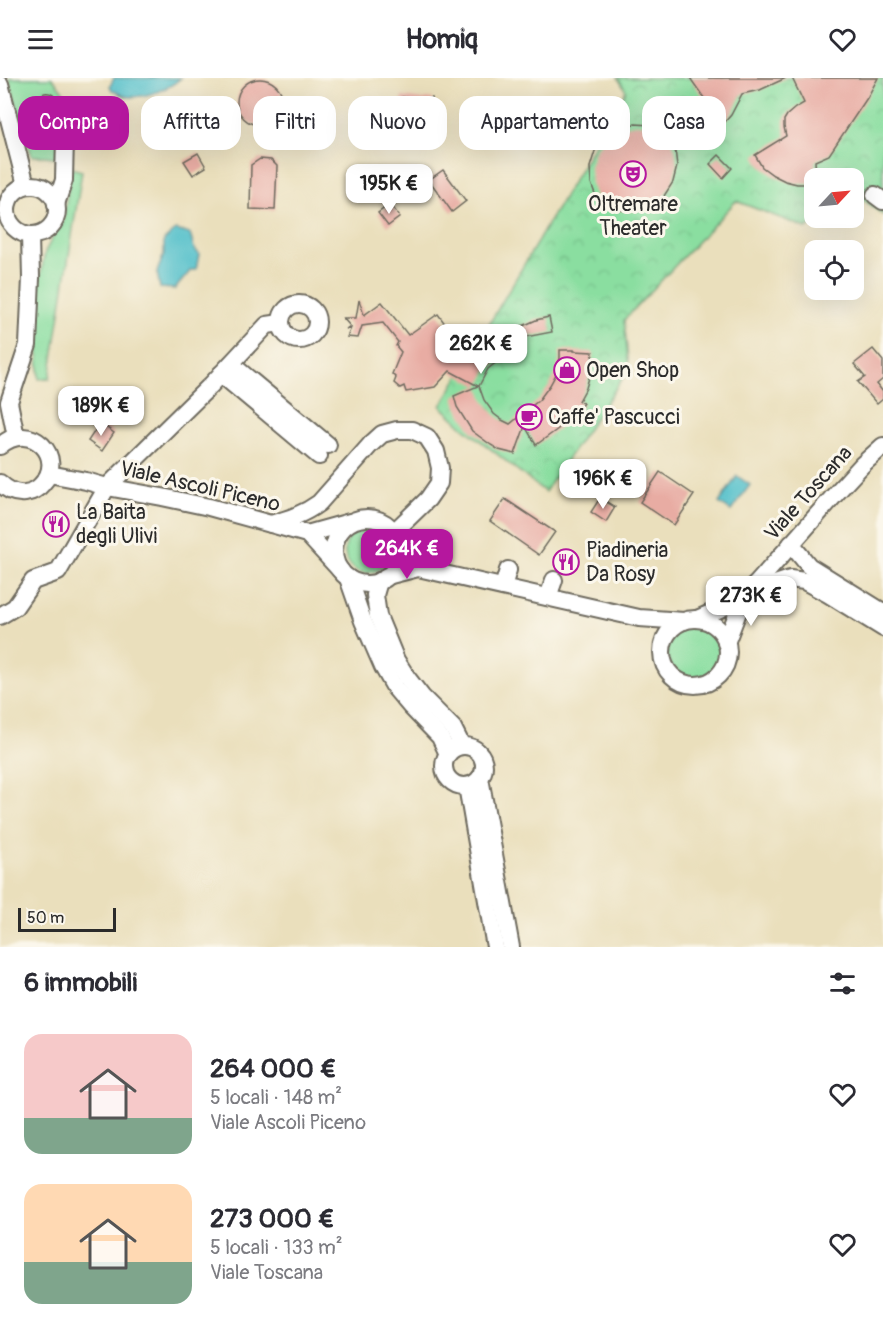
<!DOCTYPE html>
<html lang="it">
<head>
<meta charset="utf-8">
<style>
  :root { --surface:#fff; --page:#f7f7f7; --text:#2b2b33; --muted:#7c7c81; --accent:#b5179e }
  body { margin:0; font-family:Pangolin,sans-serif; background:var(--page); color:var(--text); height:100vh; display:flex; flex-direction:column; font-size:22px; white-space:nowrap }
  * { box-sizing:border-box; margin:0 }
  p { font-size:20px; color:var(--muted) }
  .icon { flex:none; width:33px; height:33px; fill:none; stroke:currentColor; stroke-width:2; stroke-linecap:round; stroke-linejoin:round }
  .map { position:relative; height:869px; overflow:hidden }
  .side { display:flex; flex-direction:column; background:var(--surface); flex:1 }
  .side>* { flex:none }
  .hud { position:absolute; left:18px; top:18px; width:848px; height:54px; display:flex; gap:12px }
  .needle { width:39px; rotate:64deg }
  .controls { position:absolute; left:804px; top:90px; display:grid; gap:12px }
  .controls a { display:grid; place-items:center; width:60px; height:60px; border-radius:12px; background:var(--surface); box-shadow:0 6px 24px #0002; font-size:30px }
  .scale { position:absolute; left:18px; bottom:15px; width:98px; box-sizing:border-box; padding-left:6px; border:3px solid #2b2b2b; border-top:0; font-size:16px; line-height:21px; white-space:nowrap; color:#2b2b2b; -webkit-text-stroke:4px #fbf7ec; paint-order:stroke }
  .price { position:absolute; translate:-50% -51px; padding:0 14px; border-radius:12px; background:#fff; color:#222; font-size:20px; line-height:39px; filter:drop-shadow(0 2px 3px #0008) }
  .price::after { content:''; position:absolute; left:50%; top:36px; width:18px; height:14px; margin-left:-9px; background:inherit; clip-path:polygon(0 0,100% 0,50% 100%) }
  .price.active { background:var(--accent); color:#fff }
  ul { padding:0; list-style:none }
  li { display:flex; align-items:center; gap:18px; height:150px; padding:0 24px }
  li span { display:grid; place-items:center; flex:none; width:168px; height:120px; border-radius:18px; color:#555 }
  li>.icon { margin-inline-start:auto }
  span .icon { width:72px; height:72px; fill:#fffc; stroke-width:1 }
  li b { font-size:26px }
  h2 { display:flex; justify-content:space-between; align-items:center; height:72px; padding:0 24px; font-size:26px }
  .chip { padding:0 21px; border-radius:18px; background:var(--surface); box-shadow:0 6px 24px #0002; font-size:21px; line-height:54px }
  .chip.active { background:var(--accent); color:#fff }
  header { display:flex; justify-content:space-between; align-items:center; height:78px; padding:0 24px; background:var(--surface); font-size:27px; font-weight:800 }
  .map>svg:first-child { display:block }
  .grass { fill:#8adea0; stroke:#5a8466; stroke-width:1.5 }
  .park { fill:url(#park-crowns); stroke:#5a8466; stroke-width:1.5 }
  .water { fill:#53c0ca; stroke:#3f767a; stroke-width:1.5 }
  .building { fill:#e8aca3 }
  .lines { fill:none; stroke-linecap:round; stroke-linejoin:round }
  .minor-casing { stroke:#6e6a5e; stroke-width:20 }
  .minor { stroke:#fff; stroke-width:16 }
  .labels { text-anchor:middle; stroke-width:6; stroke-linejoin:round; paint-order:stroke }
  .poi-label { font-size:21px; fill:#2b2b2b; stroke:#fbf7ec; text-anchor:start }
  .street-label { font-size:21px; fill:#2b2b2b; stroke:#fbf7ec }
</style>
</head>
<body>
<header><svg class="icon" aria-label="menu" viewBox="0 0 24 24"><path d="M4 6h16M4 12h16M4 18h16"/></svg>Homiq<svg class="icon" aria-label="heart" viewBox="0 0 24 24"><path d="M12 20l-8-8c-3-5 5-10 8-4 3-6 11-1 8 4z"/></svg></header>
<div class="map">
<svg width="883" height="869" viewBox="0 0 883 869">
  <defs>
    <pattern id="park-crowns" width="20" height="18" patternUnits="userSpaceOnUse" patternTransform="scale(1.5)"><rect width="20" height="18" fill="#8adea0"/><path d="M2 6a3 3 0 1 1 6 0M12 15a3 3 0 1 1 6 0" fill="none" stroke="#77bf8a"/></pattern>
  </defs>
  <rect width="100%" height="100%" fill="#fbf7ec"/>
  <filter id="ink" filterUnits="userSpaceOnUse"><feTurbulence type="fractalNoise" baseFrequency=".0167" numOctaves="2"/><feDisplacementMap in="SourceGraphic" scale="12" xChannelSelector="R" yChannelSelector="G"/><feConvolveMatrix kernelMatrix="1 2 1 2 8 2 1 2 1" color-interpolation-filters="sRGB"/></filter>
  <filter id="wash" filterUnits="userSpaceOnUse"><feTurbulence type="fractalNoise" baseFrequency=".008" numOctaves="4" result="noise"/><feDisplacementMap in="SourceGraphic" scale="24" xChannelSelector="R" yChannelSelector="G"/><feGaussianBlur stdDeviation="1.35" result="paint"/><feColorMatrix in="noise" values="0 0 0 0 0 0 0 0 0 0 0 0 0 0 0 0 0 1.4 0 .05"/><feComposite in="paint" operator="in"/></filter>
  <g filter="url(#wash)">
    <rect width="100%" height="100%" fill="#eadfbc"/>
    <!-- grass -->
    <g class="grass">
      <path d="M9,0H52C67,16 77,36 84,57L70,51L60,62L62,80L44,78H32L20,41Z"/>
      <polygon points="71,90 82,93 50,300 39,301 37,216 45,174 54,157 63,145"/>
      <circle cx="367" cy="473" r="22"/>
      <circle cx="695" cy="574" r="28"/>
    </g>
    <!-- park -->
    <polygon class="park" points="618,0 883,0 883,137 861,120 854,124 854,100 814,100 814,140 825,140 806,150 736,123 624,242 629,291 545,414 464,350 441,328 626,13"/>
    <!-- water -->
    <g class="water">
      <path d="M114,0H181C169,11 148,19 130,19C125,19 117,15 112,12L110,8Z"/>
      <polygon points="176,152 190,156 194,170 199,176 196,192 191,192 175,211 160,210 157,194 164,176 164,162"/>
      <polygon points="737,398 750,407 731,433 719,425"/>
    </g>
    <g id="blocks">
      <!-- building -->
      <g class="building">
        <polygon points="690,0 786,0 760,12 742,16 731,37 723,46 711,30"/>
        <polygon points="792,0 878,0 867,20 829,77 815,83 816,100 814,100 814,106 797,106 785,103 773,97 762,89 755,77 786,58 784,49 784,42 787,37 795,30 804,25"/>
        <circle cx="260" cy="24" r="23"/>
        <polygon points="402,19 423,22 432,20 435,35 435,45 426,43 423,63 395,59"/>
        <polygon points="635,46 651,47 668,54 675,71 677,88 673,104 664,118 651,128 635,133 618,132 602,126 597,121 591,105 590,89 595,73 605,59 618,50"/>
        <polygon points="198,75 206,89 193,97 184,83"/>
        <polygon points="719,77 732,90 723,100 710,86"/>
        <polygon points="260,81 271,82 277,88 275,132 250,131 251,87"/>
        <polygon points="443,92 466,123 452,134 429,102"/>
        <polygon points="390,126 400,139 388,148 378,135"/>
        <polygon points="359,222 364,237 382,224 408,257 438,236 456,261 462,257 466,258 478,268 502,252 505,256 536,242 549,239 552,254 495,265 496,271 521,271 502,285 498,283 488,291 479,308 484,322 494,336 502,342 510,346 539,322 550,307 556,296 560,280 560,272 574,272 574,273 593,274 591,293 586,310 579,323 583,325 576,335 573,334 558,351 536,367 525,348 515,376 499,372 491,367 472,353 457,329 454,318 478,308 450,293 435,309 406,314 404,308 400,310 394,305 396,300 392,296 401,274 396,268 398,264 383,245 362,248 358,260 347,259 351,250 346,251 350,248 343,240 356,240"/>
        <polygon points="873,271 883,283 883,301 877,306 883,314 883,321 877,326 858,304 865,299 854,286"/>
        <polygon points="100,345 114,355 102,373 88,363"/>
        <polygon points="660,394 694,417 674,447 640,424"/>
        <polygon points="600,420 615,429 606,444 591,434"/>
        <polygon points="505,421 555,454 539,477 490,443"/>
      </g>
    </g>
  </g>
  <g filter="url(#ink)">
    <use href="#blocks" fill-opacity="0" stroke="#6e6a5e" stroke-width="1.5"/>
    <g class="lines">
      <!-- minor casing -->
      <g class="minor-casing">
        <g id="minor">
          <polyline points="0,6 26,107"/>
          <polyline points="47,24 65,59 64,102 56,126"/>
          <polyline points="65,66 89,61"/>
          <circle cx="32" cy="132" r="25"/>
          <polyline points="875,117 883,123"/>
          <circle cx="299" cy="244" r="18"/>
          <polyline points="231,286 328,367"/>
          <polyline points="221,296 319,378"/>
          <polyline points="16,359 9,324 28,267 31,200 30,157"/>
          <path d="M0,368C31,341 67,380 42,406C38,411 32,414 25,415C15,416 7,412 0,405"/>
          <polyline points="49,396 86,403 107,409 162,419 209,429 307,456 341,493"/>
          <circle cx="367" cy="473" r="33"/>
          <path d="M271,446C289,441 304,436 319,425L371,366L382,356L397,352H412L427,359L436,373L440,390L439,405L428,421L394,454L418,490"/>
          <polyline points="307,456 350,444"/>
          <polyline points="791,466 809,488 883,534"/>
          <polyline points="387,498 418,490 639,540 684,543"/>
          <polyline points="348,500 363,543 383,589 395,610 411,629 440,659 448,676"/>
          <polyline points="379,503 375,517 378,538 396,582 408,601 422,619 453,650 462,668"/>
          <polyline points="754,508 775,506 790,501 804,503 828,516 883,550"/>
          <polyline points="503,509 508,492"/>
          <polyline points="548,519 554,502"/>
          <polyline points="0,538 15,529 33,503 58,494 107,409 211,307 267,247 281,245"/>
          <polyline points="697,541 743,521"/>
          <circle cx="695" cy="574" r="33"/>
          <polyline points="726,565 743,521 840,411 862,387 883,368"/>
          <circle cx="464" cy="688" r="20"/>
          <polyline points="480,700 511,869"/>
          <polyline points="467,708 495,869"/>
        </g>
      </g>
      <!-- minor -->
      <use href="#minor" class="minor"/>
    </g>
  </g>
  <!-- icons -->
  <defs>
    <g id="theatre-ring" transform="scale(1.35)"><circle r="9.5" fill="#fbf7ec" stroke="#b5179e" stroke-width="1.5"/><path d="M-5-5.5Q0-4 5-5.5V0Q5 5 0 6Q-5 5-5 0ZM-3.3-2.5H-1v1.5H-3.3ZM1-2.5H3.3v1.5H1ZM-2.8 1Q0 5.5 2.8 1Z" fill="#b5179e"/></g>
    <g id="shop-ring" transform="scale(1.35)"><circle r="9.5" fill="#fbf7ec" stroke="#b5179e" stroke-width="1.5"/><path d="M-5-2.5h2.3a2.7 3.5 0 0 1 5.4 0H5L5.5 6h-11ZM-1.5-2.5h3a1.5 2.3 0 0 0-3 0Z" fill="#b5179e"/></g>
    <g id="cafe-ring" transform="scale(1.35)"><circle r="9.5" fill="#fbf7ec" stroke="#b5179e" stroke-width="1.5"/><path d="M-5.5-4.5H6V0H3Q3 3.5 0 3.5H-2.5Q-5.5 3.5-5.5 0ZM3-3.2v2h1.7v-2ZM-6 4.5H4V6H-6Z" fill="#b5179e"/></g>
    <g id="restaurant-ring" transform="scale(1.35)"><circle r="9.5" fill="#fbf7ec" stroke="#b5179e" stroke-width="1.5"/><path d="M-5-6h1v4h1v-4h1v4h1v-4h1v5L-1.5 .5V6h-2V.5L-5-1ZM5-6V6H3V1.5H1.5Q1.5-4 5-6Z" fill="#b5179e"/></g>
  </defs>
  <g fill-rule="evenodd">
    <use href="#theatre-ring" x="633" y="96"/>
    <use href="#shop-ring" x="567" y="292"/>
    <use href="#cafe-ring" x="529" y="339"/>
    <use href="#restaurant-ring" x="56" y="446"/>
    <use href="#restaurant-ring" x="566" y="484"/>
  </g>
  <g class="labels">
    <!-- poi labels -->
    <g class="poi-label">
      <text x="633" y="133" text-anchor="middle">Oltremare<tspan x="633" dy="24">Theater</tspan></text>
      <text x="586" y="299">Open Shop</text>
      <text x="548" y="346">Caffe' Pascucci</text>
      <text x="76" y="441">La Baita<tspan x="76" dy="24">degli Ulivi</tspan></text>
      <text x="586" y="479">Piadineria<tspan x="586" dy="24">Da Rosy</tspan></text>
    </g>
    <!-- street labels -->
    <g class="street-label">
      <text transform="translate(200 408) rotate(13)" y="7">Viale Ascoli Piceno</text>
      <text transform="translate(808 415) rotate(-48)" y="7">Viale Toscana</text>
    </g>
  </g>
</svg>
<div class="controls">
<a><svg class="needle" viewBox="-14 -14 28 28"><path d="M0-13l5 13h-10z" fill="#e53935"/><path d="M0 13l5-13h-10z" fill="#7c7c81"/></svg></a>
<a><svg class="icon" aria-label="locate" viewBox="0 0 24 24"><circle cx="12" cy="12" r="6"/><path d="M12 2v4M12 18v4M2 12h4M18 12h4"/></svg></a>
</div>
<div class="scale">50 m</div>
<b class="price" style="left:389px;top:137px">195K €</b>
<b class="price" style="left:481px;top:297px">262K €</b>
<b class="price" style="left:101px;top:359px">189K €</b>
<b class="price" style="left:603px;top:432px">196K €</b>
<b class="price active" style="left:407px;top:502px">264K €</b>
<b class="price" style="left:751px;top:549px">273K €</b>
<div class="hud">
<a class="chip active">Compra</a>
<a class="chip">Affitta</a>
<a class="chip">Filtri</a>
<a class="chip">Nuovo</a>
<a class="chip">Appartamento</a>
<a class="chip">Casa</a>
</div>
</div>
<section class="side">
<h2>6 immobili<svg class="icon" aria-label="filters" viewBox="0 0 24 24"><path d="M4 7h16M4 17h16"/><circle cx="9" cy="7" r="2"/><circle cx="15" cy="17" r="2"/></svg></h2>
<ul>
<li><span style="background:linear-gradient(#f6c9c9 70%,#7fa58c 0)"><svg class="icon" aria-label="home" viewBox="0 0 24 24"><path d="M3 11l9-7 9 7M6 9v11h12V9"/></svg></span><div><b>264 000 €</b><p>5 locali · 148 m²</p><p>Viale Ascoli Piceno</p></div><svg class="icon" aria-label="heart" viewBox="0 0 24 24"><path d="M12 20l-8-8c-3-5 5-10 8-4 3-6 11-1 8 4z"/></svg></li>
<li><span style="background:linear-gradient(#ffd9b3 65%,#7fa58c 0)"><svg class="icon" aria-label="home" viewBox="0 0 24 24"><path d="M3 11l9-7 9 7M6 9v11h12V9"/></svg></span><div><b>273 000 €</b><p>5 locali · 133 m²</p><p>Viale Toscana</p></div><svg class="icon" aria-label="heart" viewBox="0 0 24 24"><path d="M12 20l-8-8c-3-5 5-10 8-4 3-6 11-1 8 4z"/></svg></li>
</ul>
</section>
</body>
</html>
